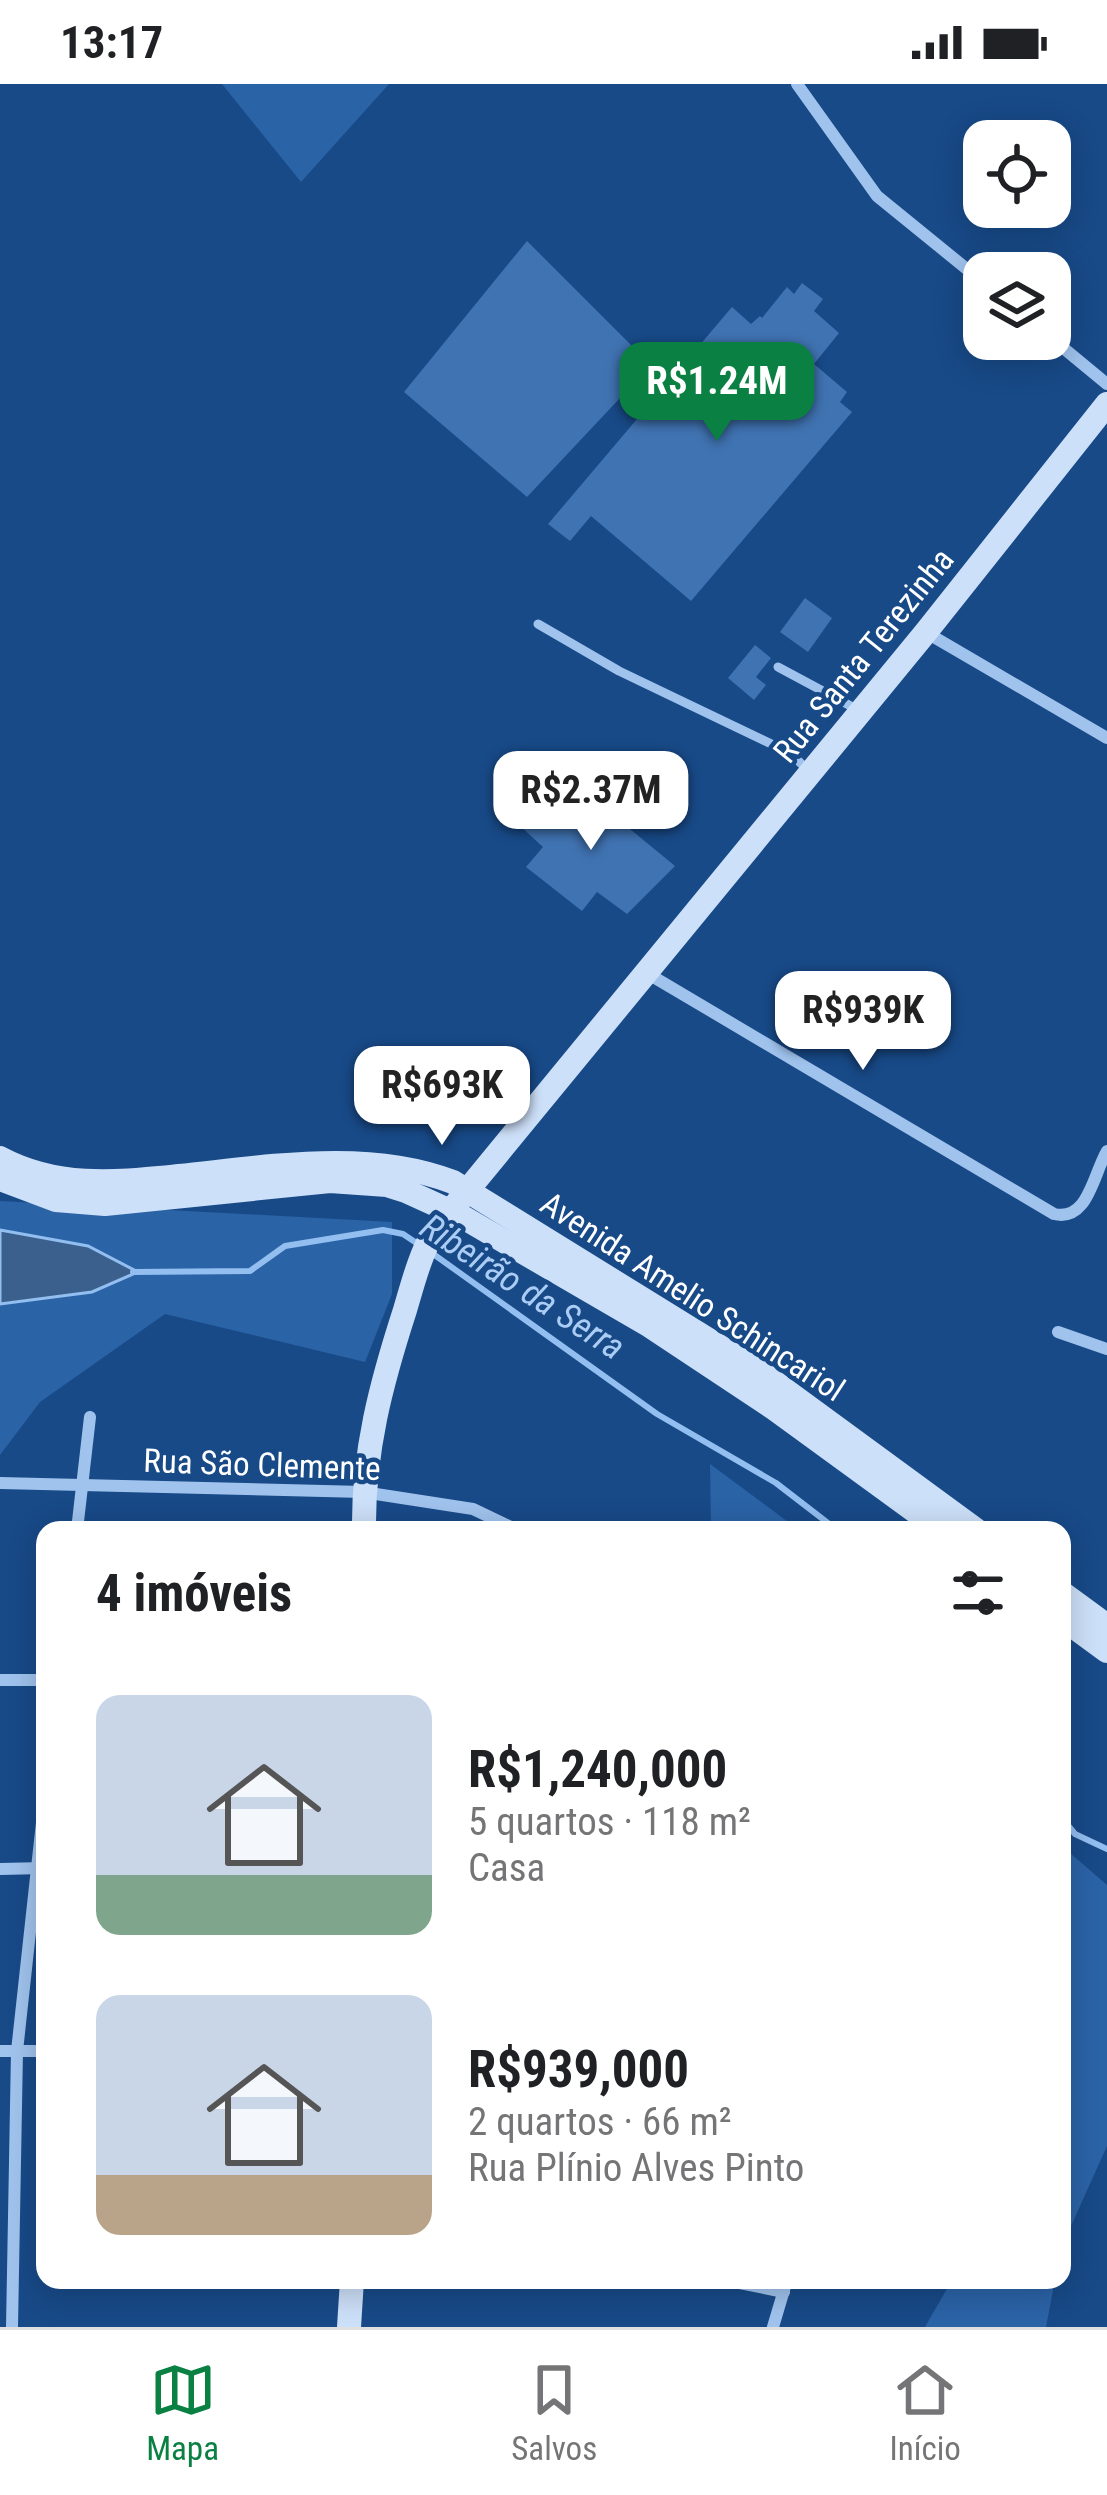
<!DOCTYPE html>
<html lang="pt">
<head>
<meta charset="utf-8">
<style>
  :root { --surface:#fff; --page:#f6f6f6; --text:#202124; --muted:#757577; --line:#e0e0e0; --accent:#0b8043 }
  body { margin:0; font-family:"Roboto Condensed",sans-serif; background:var(--page); color:var(--text); height:100vh; display:flex; flex-direction:column; font-size:45px; white-space:nowrap }
  * { box-sizing:border-box; margin:0 }
  p { font-size:39px; color:var(--muted) }
  .icon { flex:none; width:66px; height:66px; fill:none; stroke:currentColor; stroke-width:2; stroke-linecap:round; stroke-linejoin:round }
  .map { position:relative; flex:1; overflow:hidden }
  .panel { position:absolute; left:36px; top:1437px; width:1035px; height:768px; display:flex; flex-direction:column; background:var(--surface); border-radius:24px; box-shadow:0 6px 30px #0003 }
  .panel>* { flex:none }
  .buttons { position:absolute; left:963px; top:36px; display:grid; gap:24px }
  .buttons a { display:grid; place-items:center; width:108px; height:108px; border-radius:24px; background:var(--surface); box-shadow:0 6px 30px #0003; font-size:60px }
  .price { position:absolute; translate:-50% -102px; padding:0 27px; border-radius:24px; background:#fff; color:#222; font-size:39px; line-height:78px; filter:drop-shadow(0 3px 6px #0008) }
  .price::after { content:''; position:absolute; left:50%; top:72px; width:36px; height:27px; margin-left:-18px; background:inherit; clip-path:polygon(0 0,100% 0,50% 100%) }
  .price.on { background:var(--accent); color:#fff }
  ul { padding:0; list-style:none }
  li { display:flex; align-items:center; gap:36px; height:300px; padding:0 60px }
  li span { display:grid; place-items:center; flex:none; width:336px; height:240px; border-radius:24px; color:#555 }
  li>.icon { margin-inline-start:auto }
  span .icon { width:144px; height:144px; fill:#fffc; stroke-width:1 }
  li b { font-size:51px }
  h2 { display:flex; justify-content:space-between; align-items:center; height:144px; padding:0 60px; font-size:51px }
  .status { display:flex; justify-content:space-between; align-items:center; height:84px; padding:0 60px; background:var(--surface); direction:ltr }
  .status svg { height:33px; fill:currentColor }
  .dock { display:flex; justify-content:space-around; align-items:center; height:168px; border-top:3px solid var(--line); background:var(--surface); font-size:33px; color:var(--muted) }
  .dock a { display:grid; justify-items:center; gap:6px }
  .dock .on { color:var(--accent) }
  .map>svg:first-child { display:block }
  .green { fill:#2b63a7 }
  .water { fill:#3b608e; stroke:#92bef0; stroke-width:3 }
  .lines { fill:none; stroke-linecap:round; stroke-linejoin:round }
  .stream { stroke:#92bef0; stroke-width:6 }
  .building { fill:#4073b2 }
  .lane { stroke:#a0c3ed; stroke-width:9 }
  .street { stroke:#a0c3ed; stroke-width:12 }
  .secondary { stroke:#cde0f9; stroke-width:24 }
  .labels { text-anchor:middle; stroke-width:9; stroke-linejoin:round; paint-order:stroke }
  .street-label { font-size:33px; fill:#fff; stroke:#184a88 }
  .water-label { font-size:36px; font-style:italic; fill:#abcdf5; stroke:#184a88 }
</style>
</head>
<body>
<div class="status"><b>13:17</b><svg viewBox="0 0 49 12"><path d="M0 12V9h3v3zM5 12V6h3v6zM10 12V3h3v9zM15 12V0h3v12zM26 1h20v11H26zM47 4h2v5h-2z"/></svg></div>
<div class="map">
<svg width="1107" height="2243" viewBox="0 0 1107 2243">
  <rect width="100%" height="100%" fill="#184a88"/>
  <!-- green -->
  <g class="green">
    <polygon points="222,0 389,0 301,98"/>
    <polygon points="0,1117 392,1138 392,1210 365,1278 165,1230 40,1318 0,1371"/>
    <polygon points="710,1380 799,1446 711,1446"/>
    <polygon points="1062,1762 1107,1801 1107,2062 1062,2162"/>
    <polygon points="952,2196 1055,2196 1046,2243 925,2243"/>
  </g>
  <!-- water -->
  <polygon class="water" points="0,1146 88,1162 138,1188 92,1208 0,1220"/>
  <g class="lines">
    <!-- stream -->
    <g class="stream">
      <polyline points="429,1167 657,1330 776,1399 837,1446"/>
      <polyline points="133,1188 250,1187 285,1162 383,1146 403,1150 418,1160"/>
      <polyline points="1062,1734 1075,1750 1107,1765"/>
    </g>
  </g>
  <!-- building -->
  <g class="building">
    <polygon points="527,157 651,281 527,413 404,308"/>
    <polygon points="802,199 823,215 814,227 839,249 814,280 847,308 840,318 852,328 691,517 591,432 570,457 548,440 732,223 751,240 760,232 762,234 787,203 794,210"/>
    <polygon points="805,514 832,534 808,568 780,548"/>
    <polygon points="755,561 771,574 756,593 766,601 754,616 728,594"/>
    <polygon points="552,700 582,724 591,713 675,782 627,830 597,808 582,827 526,783 543,763 519,741"/>
  </g>
  <g class="lines">
    <!-- lane -->
    <g class="lane">
      <polyline points="538,540 619,587 790,669 810,688"/>
      <polyline points="778,583 860,627"/>
    </g>
    <!-- street -->
    <g class="street">
      <polyline points="797,0 877,112 984,199"/>
      <polyline points="1050,253 1107,300"/>
      <polyline points="927,549 1107,654"/>
      <path d="M645,888L1054,1130C1088,1138 1093,1091 1107,1067"/>
      <polyline points="1058,1248 1107,1265"/>
      <polyline points="0,1399 363,1408 473,1425 517,1446"/>
      <polyline points="77,1446 90,1333"/>
      <polyline points="0,1596 45,1596"/>
      <polyline points="0,1785 45,1784"/>
      <polyline points="0,1967 45,1967"/>
      <polyline points="724,2196 784,2208"/>
      <polyline points="12,2243 17,1967 45,1711"/>
      <polyline points="773,2243 787,2196"/>
    </g>
    <!-- secondary -->
    <g class="secondary">
      <path d="M0,1074C58,1105 117,1098 179,1092C267,1083 368,1065 453,1098L759,1287L976,1446"/>
      <polyline points="0,1095 56,1116 105,1120 330,1097 387,1101 406,1107 461,1132 650,1242 775,1325 941,1446"/>
      <path d="M364,1446C363,1368 381,1300 405,1226C413,1199 420,1171 434,1147L926,548L1107,320"/>
      <polyline points="1062,1509 1107,1542"/>
      <polyline points="1062,1534 1107,1567"/>
      <polyline points="349,2243 352,2196"/>
    </g>
  </g>
  <g class="labels">
    <!-- street labels -->
    <g class="street-label">
      <text transform="translate(863 571) rotate(-51)" y="12">Rua Santa Terezinha</text>
      <text transform="translate(693 1212) rotate(33)" y="12">Avenida Amelio Schincariol</text>
      <text transform="translate(262 1380) rotate(2)" y="12">Rua São Clemente</text>
    </g>
    <!-- water labels -->
    <g class="water-label">
      <text transform="translate(523 1202) rotate(33)" y="13">Ribeirão da Serra</text>
    </g>
  </g>
</svg>
<div class="buttons">
<a><svg class="icon" aria-label="locate" viewBox="0 0 24 24"><circle cx="12" cy="12" r="6"/><path d="M12 2v4M12 18v4M2 12h4M18 12h4"/></svg></a>
<a><svg class="icon" aria-label="layers" viewBox="0 0 24 24"><path d="M12 4l9 5-9 5-9-5zM3 14l9 5 9-5"/></svg></a>
</div>
<b class="price on" style="left:717px;top:360px">R$1.24M</b>
<b class="price" style="left:591px;top:769px">R$2.37M</b>
<b class="price" style="left:863px;top:989px">R$939K</b>
<b class="price" style="left:442px;top:1064px">R$693K</b>
<section class="panel">
<h2>4 imóveis<svg class="icon" aria-label="filters" viewBox="0 0 24 24"><path d="M4 7h16M4 17h16"/><circle cx="9" cy="7" r="2"/><circle cx="15" cy="17" r="2"/></svg></h2>
<ul>
<li><span style="background:linear-gradient(#c9d6e8 75%,#7fa58c 0)"><svg class="icon" aria-label="home" viewBox="0 0 24 24"><path d="M3 11l9-7 9 7M6 9v11h12V9"/></svg></span><div><b>R$1,240,000</b><p>5 quartos · 118 m²</p><p>Casa</p></div></li>
<li><span style="background:linear-gradient(#c9d6e8 75%,#b9a48a 0)"><svg class="icon" aria-label="home" viewBox="0 0 24 24"><path d="M3 11l9-7 9 7M6 9v11h12V9"/></svg></span><div><b>R$939,000</b><p>2 quartos · 66 m²</p><p>Rua Plínio Alves Pinto</p></div></li>
</ul>
</section>
</div>
<nav class="dock">
<a class="on"><svg class="icon" aria-label="map" viewBox="0 0 24 24"><path d="M3 6l6-2 6 2 6-2v14l-6 2-6-2-6 2zM9 4v14M15 6v14"/></svg>Mapa</a>
<a><svg class="icon" aria-label="saved" viewBox="0 0 24 24"><path d="M7 4h10v16l-5-4-5 4z"/></svg>Salvos</a>
<a><svg class="icon" aria-label="home" viewBox="0 0 24 24"><path d="M3 11l9-7 9 7M6 9v11h12V9"/></svg>Início</a>
</nav>
</body>
</html>
